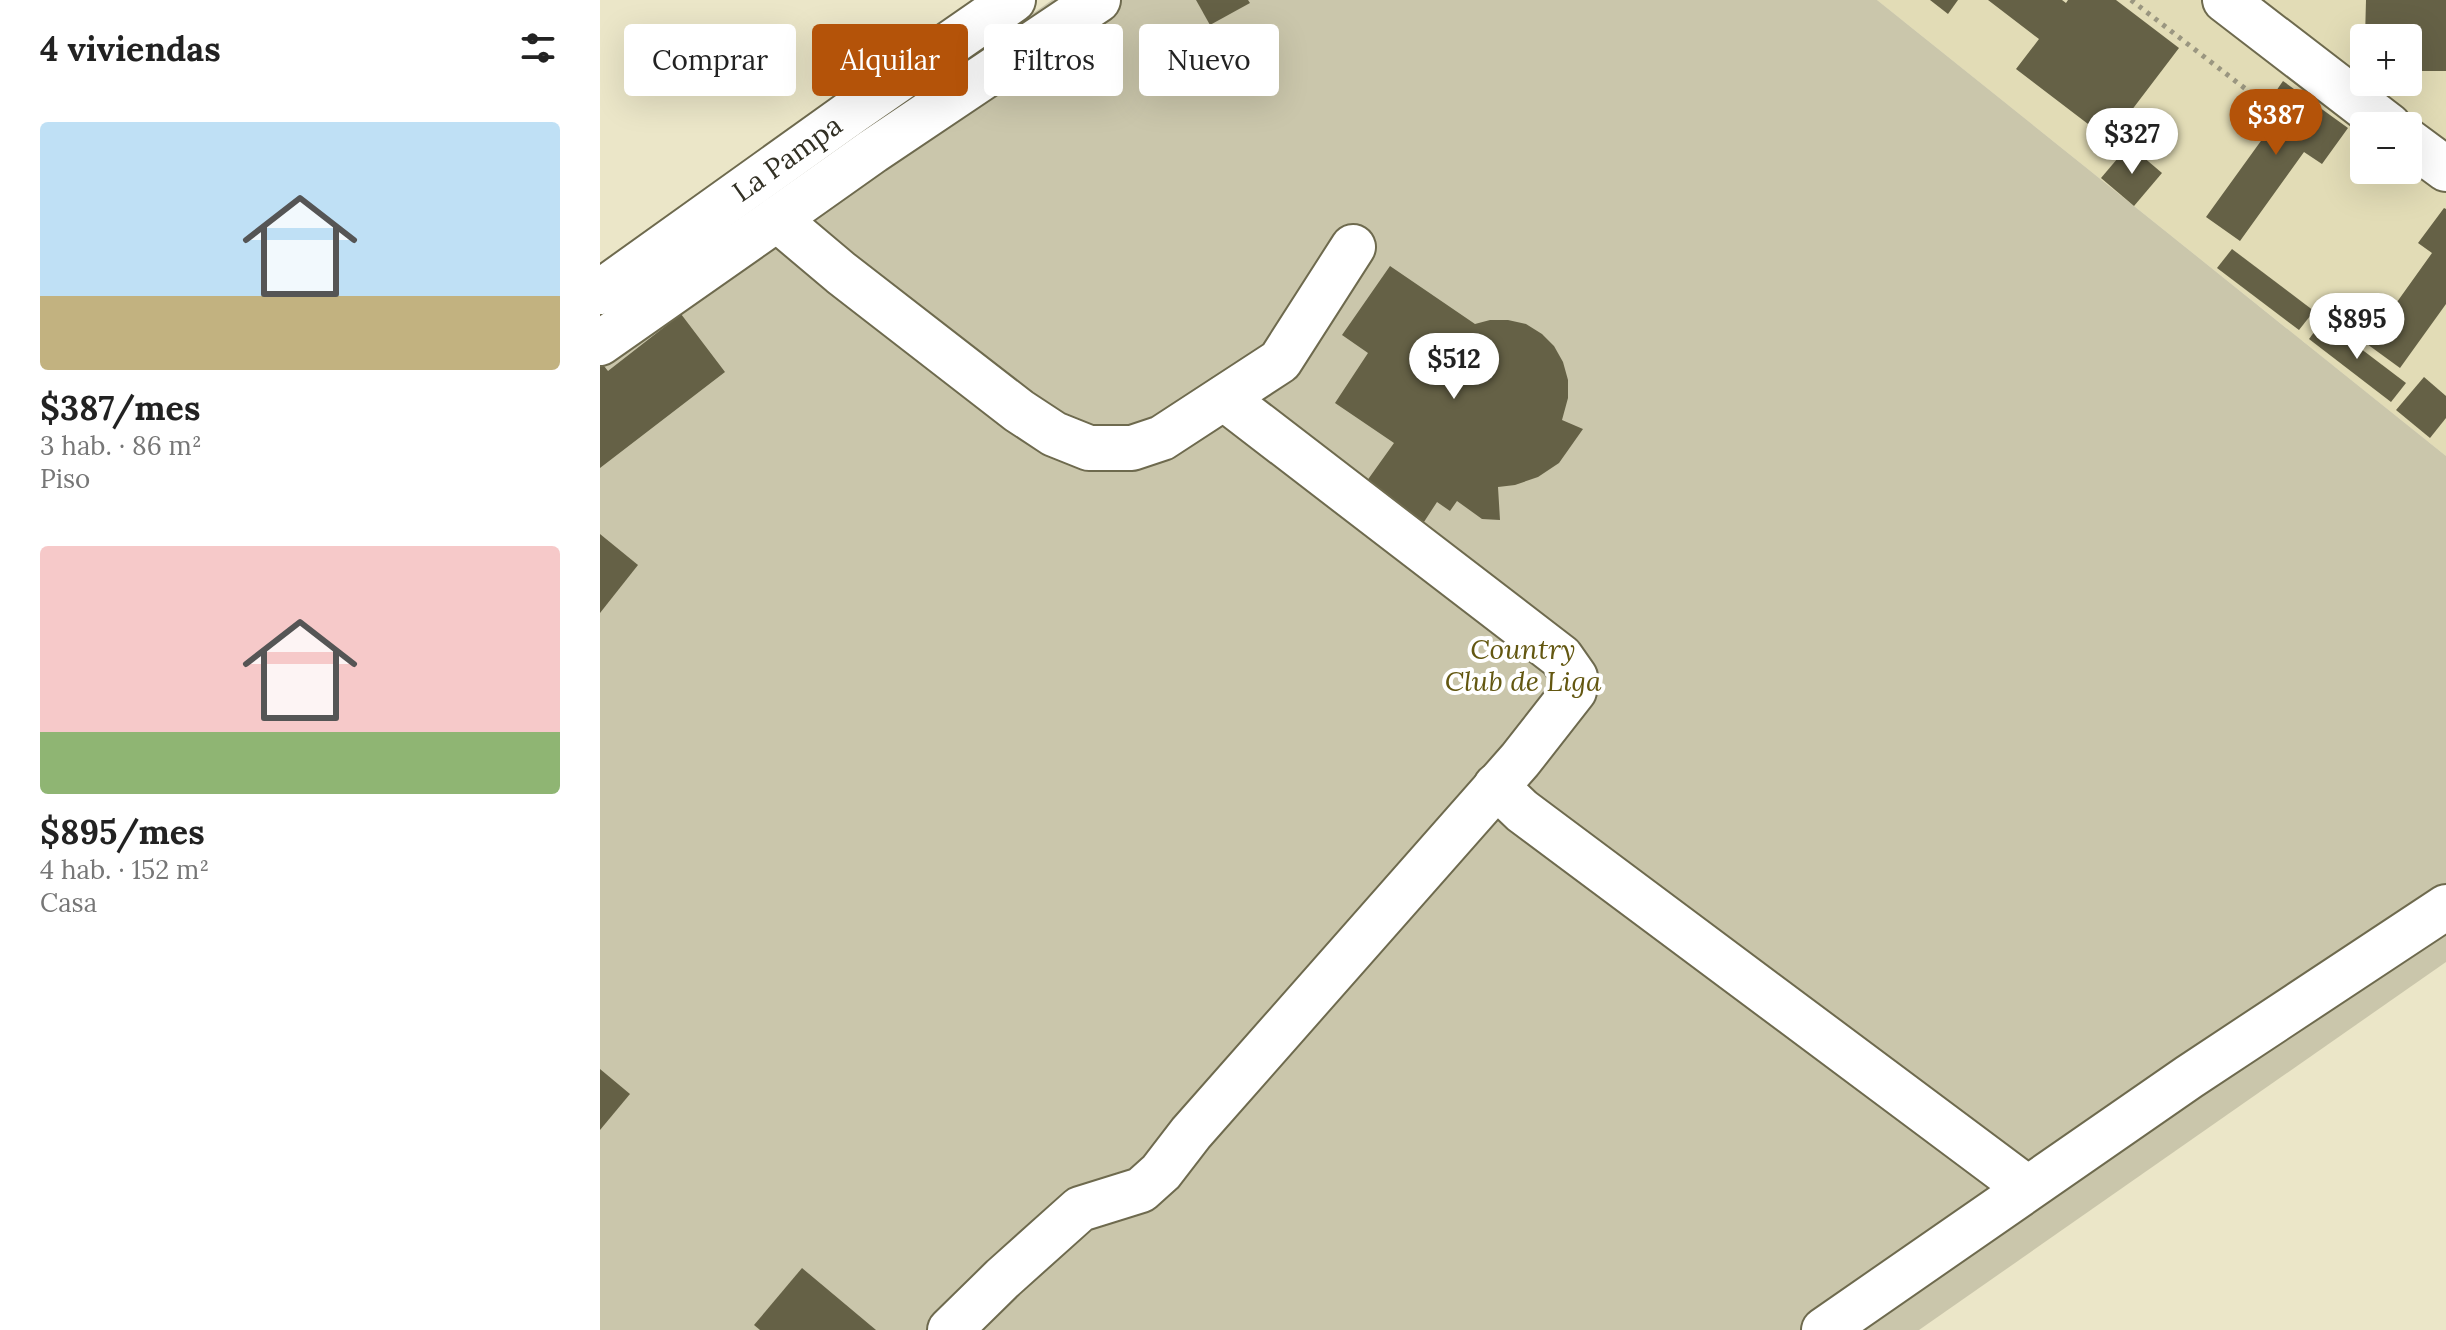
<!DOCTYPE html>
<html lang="es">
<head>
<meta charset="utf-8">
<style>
  :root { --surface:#fff; --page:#f2f2f2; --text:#222; --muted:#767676; --accent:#b45309 }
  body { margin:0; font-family:Lora,serif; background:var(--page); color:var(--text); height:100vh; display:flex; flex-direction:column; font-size:30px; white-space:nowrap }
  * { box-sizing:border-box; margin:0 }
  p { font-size:26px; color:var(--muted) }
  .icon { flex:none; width:44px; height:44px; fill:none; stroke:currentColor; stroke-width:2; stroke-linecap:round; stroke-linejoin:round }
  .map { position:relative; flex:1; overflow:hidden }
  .details { display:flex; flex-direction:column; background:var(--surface); width:600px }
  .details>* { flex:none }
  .hud { position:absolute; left:24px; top:24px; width:760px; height:72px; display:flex; gap:16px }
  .fabs { position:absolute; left:1750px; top:24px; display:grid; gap:16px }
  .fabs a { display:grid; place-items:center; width:72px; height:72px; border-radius:8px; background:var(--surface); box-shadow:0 8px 32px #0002; font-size:40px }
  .price { position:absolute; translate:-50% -68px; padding:0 18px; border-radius:28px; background:#fff; color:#222; font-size:26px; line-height:52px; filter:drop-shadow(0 2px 4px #0008) }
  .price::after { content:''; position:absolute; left:50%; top:48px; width:24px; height:18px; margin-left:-12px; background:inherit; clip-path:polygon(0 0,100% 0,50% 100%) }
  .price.on { background:var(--accent); color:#fff }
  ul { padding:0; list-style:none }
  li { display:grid; align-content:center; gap:16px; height:424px; padding:0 40px }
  li span { display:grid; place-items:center; height:248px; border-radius:8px; color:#555 }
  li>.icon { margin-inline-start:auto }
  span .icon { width:144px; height:144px; fill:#fffc; stroke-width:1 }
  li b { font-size:34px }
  h2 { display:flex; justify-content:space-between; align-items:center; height:96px; padding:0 40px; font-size:34px }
  .tag { padding:0 28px; border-radius:8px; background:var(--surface); box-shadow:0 8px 32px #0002; font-size:28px; line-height:72px }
  .tag.on { background:var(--accent); color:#fff }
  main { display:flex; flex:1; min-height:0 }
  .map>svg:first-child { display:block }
  .built { fill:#e2dcb6; fill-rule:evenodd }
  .green { fill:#cac6ab }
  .building { fill:#656146 }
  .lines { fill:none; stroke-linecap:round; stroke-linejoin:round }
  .minor-casing { stroke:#6e6a4e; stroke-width:48 }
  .path { stroke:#9a9680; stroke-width:5; stroke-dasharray:4 6; stroke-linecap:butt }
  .minor { stroke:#fff; stroke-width:44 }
  .labels { text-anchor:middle; stroke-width:8; stroke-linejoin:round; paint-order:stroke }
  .street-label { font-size:28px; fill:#323024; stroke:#fff }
  .park-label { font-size:28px; font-style:italic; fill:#635711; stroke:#fff }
</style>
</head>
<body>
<main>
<section class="details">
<h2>4 viviendas<svg class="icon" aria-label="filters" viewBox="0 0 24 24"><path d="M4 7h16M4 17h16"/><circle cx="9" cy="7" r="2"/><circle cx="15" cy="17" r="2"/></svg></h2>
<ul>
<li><span style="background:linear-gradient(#bfe0f5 70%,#c2b280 0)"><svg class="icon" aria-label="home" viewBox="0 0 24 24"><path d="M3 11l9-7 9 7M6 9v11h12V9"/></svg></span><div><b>$387/mes</b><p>3 hab. · 86 m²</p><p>Piso</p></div></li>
<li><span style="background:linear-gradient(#f6c9c9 75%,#8fb573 0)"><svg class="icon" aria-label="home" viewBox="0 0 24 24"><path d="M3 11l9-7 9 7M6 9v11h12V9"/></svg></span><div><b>$895/mes</b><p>4 hab. · 152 m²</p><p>Casa</p></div></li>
</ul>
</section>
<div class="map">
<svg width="1846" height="1330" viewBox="0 0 1846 1330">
  <rect width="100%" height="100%" fill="#ebe6c8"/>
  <!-- built -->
  <path class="built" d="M1277,0H1846V456L1493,173ZM1764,38H1808V82H1764ZM1764,126H1808V170H1764Z"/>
  <!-- green -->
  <polygon class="green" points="452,0 1277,0 1846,456 1846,962 1319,1330 0,1330 0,318"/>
  <!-- building -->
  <g class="building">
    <polygon points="596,0 648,0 650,3 610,25"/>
    <polygon points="1330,0 1358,0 1348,14"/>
    <polygon points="1388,0 1462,0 1466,3 1468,0 1516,0 1579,48 1509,140 1416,69 1439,39"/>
    <polygon points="1766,0 1846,0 1846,71 1808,71 1808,38 1765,38"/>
    <polygon points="1683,81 1748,128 1722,164 1704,152 1640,241 1606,217 1671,127 1658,117"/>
    <polygon points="1529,145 1562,173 1534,206 1501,178"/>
    <polygon points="1844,208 1846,209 1846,304 1800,368 1767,344 1832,253 1818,243"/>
    <polygon points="1632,249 1714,311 1699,330 1617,268"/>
    <polygon points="790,266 875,324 890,320 908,320 926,324 942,334 954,346 963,362 968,380 968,398 962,420 983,429 959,463 938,477 915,485 898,487 900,520 882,519 857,501 850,511 837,502 822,525 764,485 794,443 735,403 768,353 742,335"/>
    <polygon points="81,314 125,372 0,468 0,361 8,371"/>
    <polygon points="1723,320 1806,383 1791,402 1709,339"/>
    <polygon points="1824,377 1846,396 1846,418 1830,438 1796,410"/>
    <polygon points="0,534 38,565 0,613"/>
    <polygon points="0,1069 30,1094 0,1130"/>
    <polygon points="202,1268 276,1330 160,1330 154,1325"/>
  </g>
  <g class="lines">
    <!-- minor casing -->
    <g class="minor-casing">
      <g id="minor">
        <polyline points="498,0 273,151 177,219 241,273 419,411 454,434 489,448 532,448 562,438 680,361 753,247"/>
        <polyline points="1625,0 1789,126"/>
        <polyline points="1808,141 1846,169"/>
        <path id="s1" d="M0,292L253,111L413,0"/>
        <polyline points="0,343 177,219"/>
        <polyline points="896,786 922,811 1427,1188"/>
        <polyline points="350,1330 403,1278 480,1209 541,1190 561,1172 591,1133 920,760 974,691 975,677 961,657 624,398"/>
        <polyline points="1224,1330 1589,1077 1846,907"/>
      </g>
    </g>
    <!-- path -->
    <polyline class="path" points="1531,0 1656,97"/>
    <!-- minor -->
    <use href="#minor" class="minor"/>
  </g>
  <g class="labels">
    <!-- street labels -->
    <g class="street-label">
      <text dy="10" stroke="none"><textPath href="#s1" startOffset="230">La Pampa</textPath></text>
    </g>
    <!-- park labels -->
    <g class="park-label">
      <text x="923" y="659">Country<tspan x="923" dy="32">Club de Liga</tspan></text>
    </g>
  </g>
</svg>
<div class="fabs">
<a>+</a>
<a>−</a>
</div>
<b class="price on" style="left:1676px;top:157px">$387</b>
<b class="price" style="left:1532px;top:176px">$327</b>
<b class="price" style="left:1757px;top:361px">$895</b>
<b class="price" style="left:854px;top:401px">$512</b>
<div class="hud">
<a class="tag">Comprar</a>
<a class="tag on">Alquilar</a>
<a class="tag">Filtros</a>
<a class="tag">Nuevo</a>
</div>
</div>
</main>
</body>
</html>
